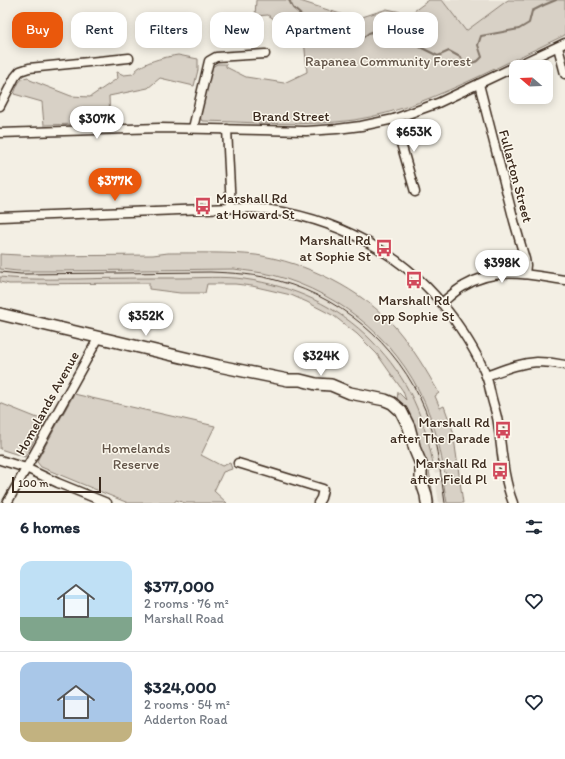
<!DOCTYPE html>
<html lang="en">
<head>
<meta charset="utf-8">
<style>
  :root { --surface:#fff; --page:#f2f2f3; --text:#1f2937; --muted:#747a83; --line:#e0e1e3; --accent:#ea580c }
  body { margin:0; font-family:Itim,sans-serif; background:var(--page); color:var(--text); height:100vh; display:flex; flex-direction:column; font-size:15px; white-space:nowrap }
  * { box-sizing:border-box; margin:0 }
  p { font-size:13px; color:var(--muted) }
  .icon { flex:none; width:22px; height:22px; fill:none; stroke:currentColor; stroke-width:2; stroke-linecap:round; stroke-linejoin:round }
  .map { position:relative; height:503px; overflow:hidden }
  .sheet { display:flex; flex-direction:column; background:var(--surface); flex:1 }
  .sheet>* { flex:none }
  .guide { position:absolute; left:12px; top:12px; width:541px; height:36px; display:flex; gap:8px }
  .needle { width:26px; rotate:289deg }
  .fabs { position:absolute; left:509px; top:60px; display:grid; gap:8px }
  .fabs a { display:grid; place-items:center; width:44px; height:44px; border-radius:8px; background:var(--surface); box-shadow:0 2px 10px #0003; font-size:20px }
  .scale { position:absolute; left:12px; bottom:10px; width:89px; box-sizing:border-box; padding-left:4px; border:2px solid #3b2a1e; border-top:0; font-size:11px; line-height:14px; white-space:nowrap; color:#3b2a1e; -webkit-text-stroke:3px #fbf7ec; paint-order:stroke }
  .price { position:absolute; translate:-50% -34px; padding:0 9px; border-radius:14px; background:#fff; color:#222; font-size:13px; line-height:26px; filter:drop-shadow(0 1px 2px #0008) }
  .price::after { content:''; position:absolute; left:50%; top:24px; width:12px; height:9px; margin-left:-6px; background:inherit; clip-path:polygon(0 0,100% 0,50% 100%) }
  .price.selected { background:var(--accent); color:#fff }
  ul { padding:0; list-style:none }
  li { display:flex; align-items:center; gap:12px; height:100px; padding:0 20px }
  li+li { border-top:1px solid var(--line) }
  li span { display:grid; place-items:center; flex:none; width:112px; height:80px; border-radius:12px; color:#555 }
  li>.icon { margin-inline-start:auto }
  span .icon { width:48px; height:48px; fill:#fffc; stroke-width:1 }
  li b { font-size:17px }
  h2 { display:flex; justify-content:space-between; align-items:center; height:48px; padding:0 20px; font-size:17px }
  .pill { padding:0 14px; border-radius:12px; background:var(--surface); box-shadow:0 2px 10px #0003; font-size:14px; line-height:36px }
  .pill.selected { background:var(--accent); color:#fff }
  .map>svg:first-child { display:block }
  .built { fill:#e5dfd4 }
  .green { fill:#d8d1c6; stroke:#8a7e72 }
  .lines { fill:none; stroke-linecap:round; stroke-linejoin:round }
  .stream { stroke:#817468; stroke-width:2 }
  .minor-casing { stroke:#3b2a1e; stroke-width:11 }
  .major-casing { stroke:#3b2a1e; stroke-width:14 }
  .minor { stroke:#fbf7ec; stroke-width:8 }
  .major { stroke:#fbf7ec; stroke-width:11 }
  .tram { stroke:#3b2a1e; stroke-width:1 }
  .labels { text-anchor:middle; stroke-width:3; stroke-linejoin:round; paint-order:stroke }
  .park-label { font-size:14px; fill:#625448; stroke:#fbf7ec }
  .street-label { font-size:14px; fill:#3b2a1e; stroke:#fbf7ec }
  .poi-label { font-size:14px; fill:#3b2a1e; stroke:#fbf7ec; text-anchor:end }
</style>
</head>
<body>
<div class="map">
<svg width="565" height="503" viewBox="0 0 565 503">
  <rect width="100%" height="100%" fill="#f3efe4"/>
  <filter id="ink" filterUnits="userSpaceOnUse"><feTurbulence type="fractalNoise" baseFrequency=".025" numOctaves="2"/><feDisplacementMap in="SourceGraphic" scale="8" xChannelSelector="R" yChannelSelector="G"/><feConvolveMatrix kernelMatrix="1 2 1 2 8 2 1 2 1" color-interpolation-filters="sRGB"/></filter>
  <g filter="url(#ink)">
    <!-- built -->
    <g class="built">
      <polygon points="442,0 515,0 483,18 466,31"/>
      <polygon points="0,269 17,271 54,271 234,269 260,272 273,275 288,280 319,292 354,313 366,324 380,336 395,353 406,369 419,389 430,415 437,436 444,471 435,473 431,449 423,421 385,354 358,328 337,313 315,300 296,292 282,287 243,279 201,278 21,279 0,277"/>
      <polygon points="443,478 447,503 439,503 435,479"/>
    </g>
    <!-- green -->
    <g class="green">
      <path d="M256,0H299L300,1L356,19L387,9L410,14L429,0H442L466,31L508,0H565V35C537,49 508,62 480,76C439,95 399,113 354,120C304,127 253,122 202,121L200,117L212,67L217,64H226V67L246,77L284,83L307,72L304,39L268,15L255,16Z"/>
      <path d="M178,55L198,59V70L194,86L160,78L148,88L109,96L110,123L44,125L42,102L14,94C17,86 19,78 28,77L30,80L71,96L90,97L118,78L117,72L124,75L133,74C135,72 137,68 140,67C151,60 166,57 178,55Z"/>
      <path d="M168,253C197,253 227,252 256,255C306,262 362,290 395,327C413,348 426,370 439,393L435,396L440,408L444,406L453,431L463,503H447L443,480L450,479V476H446L445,472L444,471C441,453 437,434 430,416C405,346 344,294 273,275C260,272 247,271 234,269L54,271H17L0,269V254L38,256L153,255Z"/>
      <path d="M0,277C26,280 52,279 78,279C112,278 145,278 178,278C200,278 223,276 244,279C293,286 338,306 372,341C409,379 425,418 434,469L429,470L434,503H429L418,443L413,421L404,405L397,400L398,392L406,400L403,391L377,354L357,334L334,316L307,302L291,295L252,286L235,284H207L205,293H180L149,289V283L9,284L0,282Z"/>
      <polygon points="74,394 215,426 201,455 222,466 230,463 232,469 223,472 214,491 227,503 185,503 176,500 174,503 128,503 41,467 37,462 38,459"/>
      <polygon points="0,403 45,421 25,457 0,449"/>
    </g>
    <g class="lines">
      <!-- stream -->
      <polyline class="stream" points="289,0 293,8 326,36 336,40 349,43 357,42 369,33 385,27 392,27 412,43 438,56 449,51 460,57 468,64 478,61 482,57 478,45 481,36 519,29 529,23 532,11 544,5 556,0"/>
      <!-- minor casing -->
      <g class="minor-casing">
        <g id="minor">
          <polyline points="558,47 565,74"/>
          <polyline points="479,84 514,221 525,259 526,265 525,274"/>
          <polyline points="0,106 15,77 20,71 29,68 129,58"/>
          <polyline points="394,119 415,192"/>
          <polyline points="193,128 209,61 216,57 265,54"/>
          <polyline points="227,129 231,208"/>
          <polyline points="0,133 160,128 306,131 337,129 361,126 394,119 438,103 565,43"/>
          <path d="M0,217L231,208C244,208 258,208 271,210C349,222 416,261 460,328C470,343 480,359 486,376C489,383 490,392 492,399C494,407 497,415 498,423C502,450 503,477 513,503"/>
          <path d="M442,303C449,297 456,290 464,286C496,266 530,275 565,280"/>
          <path d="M486,376C503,370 519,363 537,362C547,362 556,363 565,365"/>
          <polyline points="0,460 26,468 58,483 107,503"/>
          <polyline points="238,463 323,489 321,498 318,503"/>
          <polyline points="7,503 99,337"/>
        </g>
      </g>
      <!-- major casing -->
      <g class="major-casing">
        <polyline id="major" points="0,314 219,366 288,380 300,380 316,384 331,385 350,393 385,400 392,403 401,411 409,427 415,450 421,464 421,480 426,495 427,503"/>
      </g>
      <!-- minor -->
      <use href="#minor" class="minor"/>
      <!-- major -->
      <use href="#major" class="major"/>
      <!-- tram -->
      <path class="tram" d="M0,272L21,274L210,272C234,273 257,274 279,281C349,300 407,354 430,423C438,449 441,476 445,503"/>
    </g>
  </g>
  <!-- icons -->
  <defs>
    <g id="bus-bare" transform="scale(1.38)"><path d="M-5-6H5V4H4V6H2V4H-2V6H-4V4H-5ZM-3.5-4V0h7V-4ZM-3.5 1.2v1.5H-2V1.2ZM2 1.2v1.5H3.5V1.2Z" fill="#d1495b" stroke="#fbf7ec" stroke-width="2.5" paint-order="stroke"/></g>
  </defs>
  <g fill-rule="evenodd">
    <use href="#bus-bare" x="203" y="206"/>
    <use href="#bus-bare" x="384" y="248"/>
    <use href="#bus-bare" x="414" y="280"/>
    <use href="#bus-bare" x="503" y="430"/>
    <use href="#bus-bare" x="500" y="471"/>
  </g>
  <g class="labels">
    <!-- park labels -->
    <g class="park-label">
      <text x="388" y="66">Rapanea Community Forest</text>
      <text x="136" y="453">Homelands<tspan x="136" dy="16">Reserve</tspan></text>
    </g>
    <!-- street labels -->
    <g class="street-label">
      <text x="291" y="121">Brand Street</text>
      <text transform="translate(516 176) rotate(75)" y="5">Fullarton Street</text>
      <text transform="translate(47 403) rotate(-61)" y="5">Homelands Avenue</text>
    </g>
    <!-- poi labels -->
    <g class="poi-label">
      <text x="216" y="203" text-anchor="start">Marshall Rd<tspan x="216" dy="16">at Howard St</tspan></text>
      <text x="371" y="245">Marshall Rd<tspan x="371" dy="16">at Sophie St</tspan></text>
      <text x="414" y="305" text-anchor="middle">Marshall Rd<tspan x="414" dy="16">opp Sophie St</tspan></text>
      <text x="490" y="427">Marshall Rd<tspan x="490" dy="16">after The Parade</tspan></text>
      <text x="487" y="468">Marshall Rd<tspan x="487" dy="16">after Field Pl</tspan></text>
    </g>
  </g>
</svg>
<div class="fabs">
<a><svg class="needle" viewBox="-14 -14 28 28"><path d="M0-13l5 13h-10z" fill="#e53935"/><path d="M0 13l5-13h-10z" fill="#747a83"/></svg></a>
</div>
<div class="scale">100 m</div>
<b class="price" style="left:97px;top:140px">$307K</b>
<b class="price" style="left:414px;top:153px">$653K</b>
<b class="price selected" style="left:115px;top:202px">$377K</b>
<b class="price" style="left:502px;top:284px">$398K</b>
<b class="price" style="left:146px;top:337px">$352K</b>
<b class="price" style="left:321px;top:377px">$324K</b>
<div class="guide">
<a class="pill selected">Buy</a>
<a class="pill">Rent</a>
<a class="pill">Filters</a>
<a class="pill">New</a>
<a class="pill">Apartment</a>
<a class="pill">House</a>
</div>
</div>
<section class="sheet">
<h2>6 homes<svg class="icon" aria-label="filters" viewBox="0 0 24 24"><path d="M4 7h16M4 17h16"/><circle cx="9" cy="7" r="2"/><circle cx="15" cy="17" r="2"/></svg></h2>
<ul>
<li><span style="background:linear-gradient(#bfe0f5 70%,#7fa58c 0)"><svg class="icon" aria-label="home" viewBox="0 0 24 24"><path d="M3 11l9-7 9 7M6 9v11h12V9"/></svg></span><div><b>$377,000</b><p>2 rooms · 76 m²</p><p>Marshall Road</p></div><svg class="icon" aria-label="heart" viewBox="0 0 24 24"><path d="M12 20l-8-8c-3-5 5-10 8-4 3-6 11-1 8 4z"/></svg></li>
<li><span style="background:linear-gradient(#a9c7e8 75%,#c2b280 0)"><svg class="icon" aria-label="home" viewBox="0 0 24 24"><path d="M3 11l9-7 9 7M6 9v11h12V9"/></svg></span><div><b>$324,000</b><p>2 rooms · 54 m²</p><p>Adderton Road</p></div><svg class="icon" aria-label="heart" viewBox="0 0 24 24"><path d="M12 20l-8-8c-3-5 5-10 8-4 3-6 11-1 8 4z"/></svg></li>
</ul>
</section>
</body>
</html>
